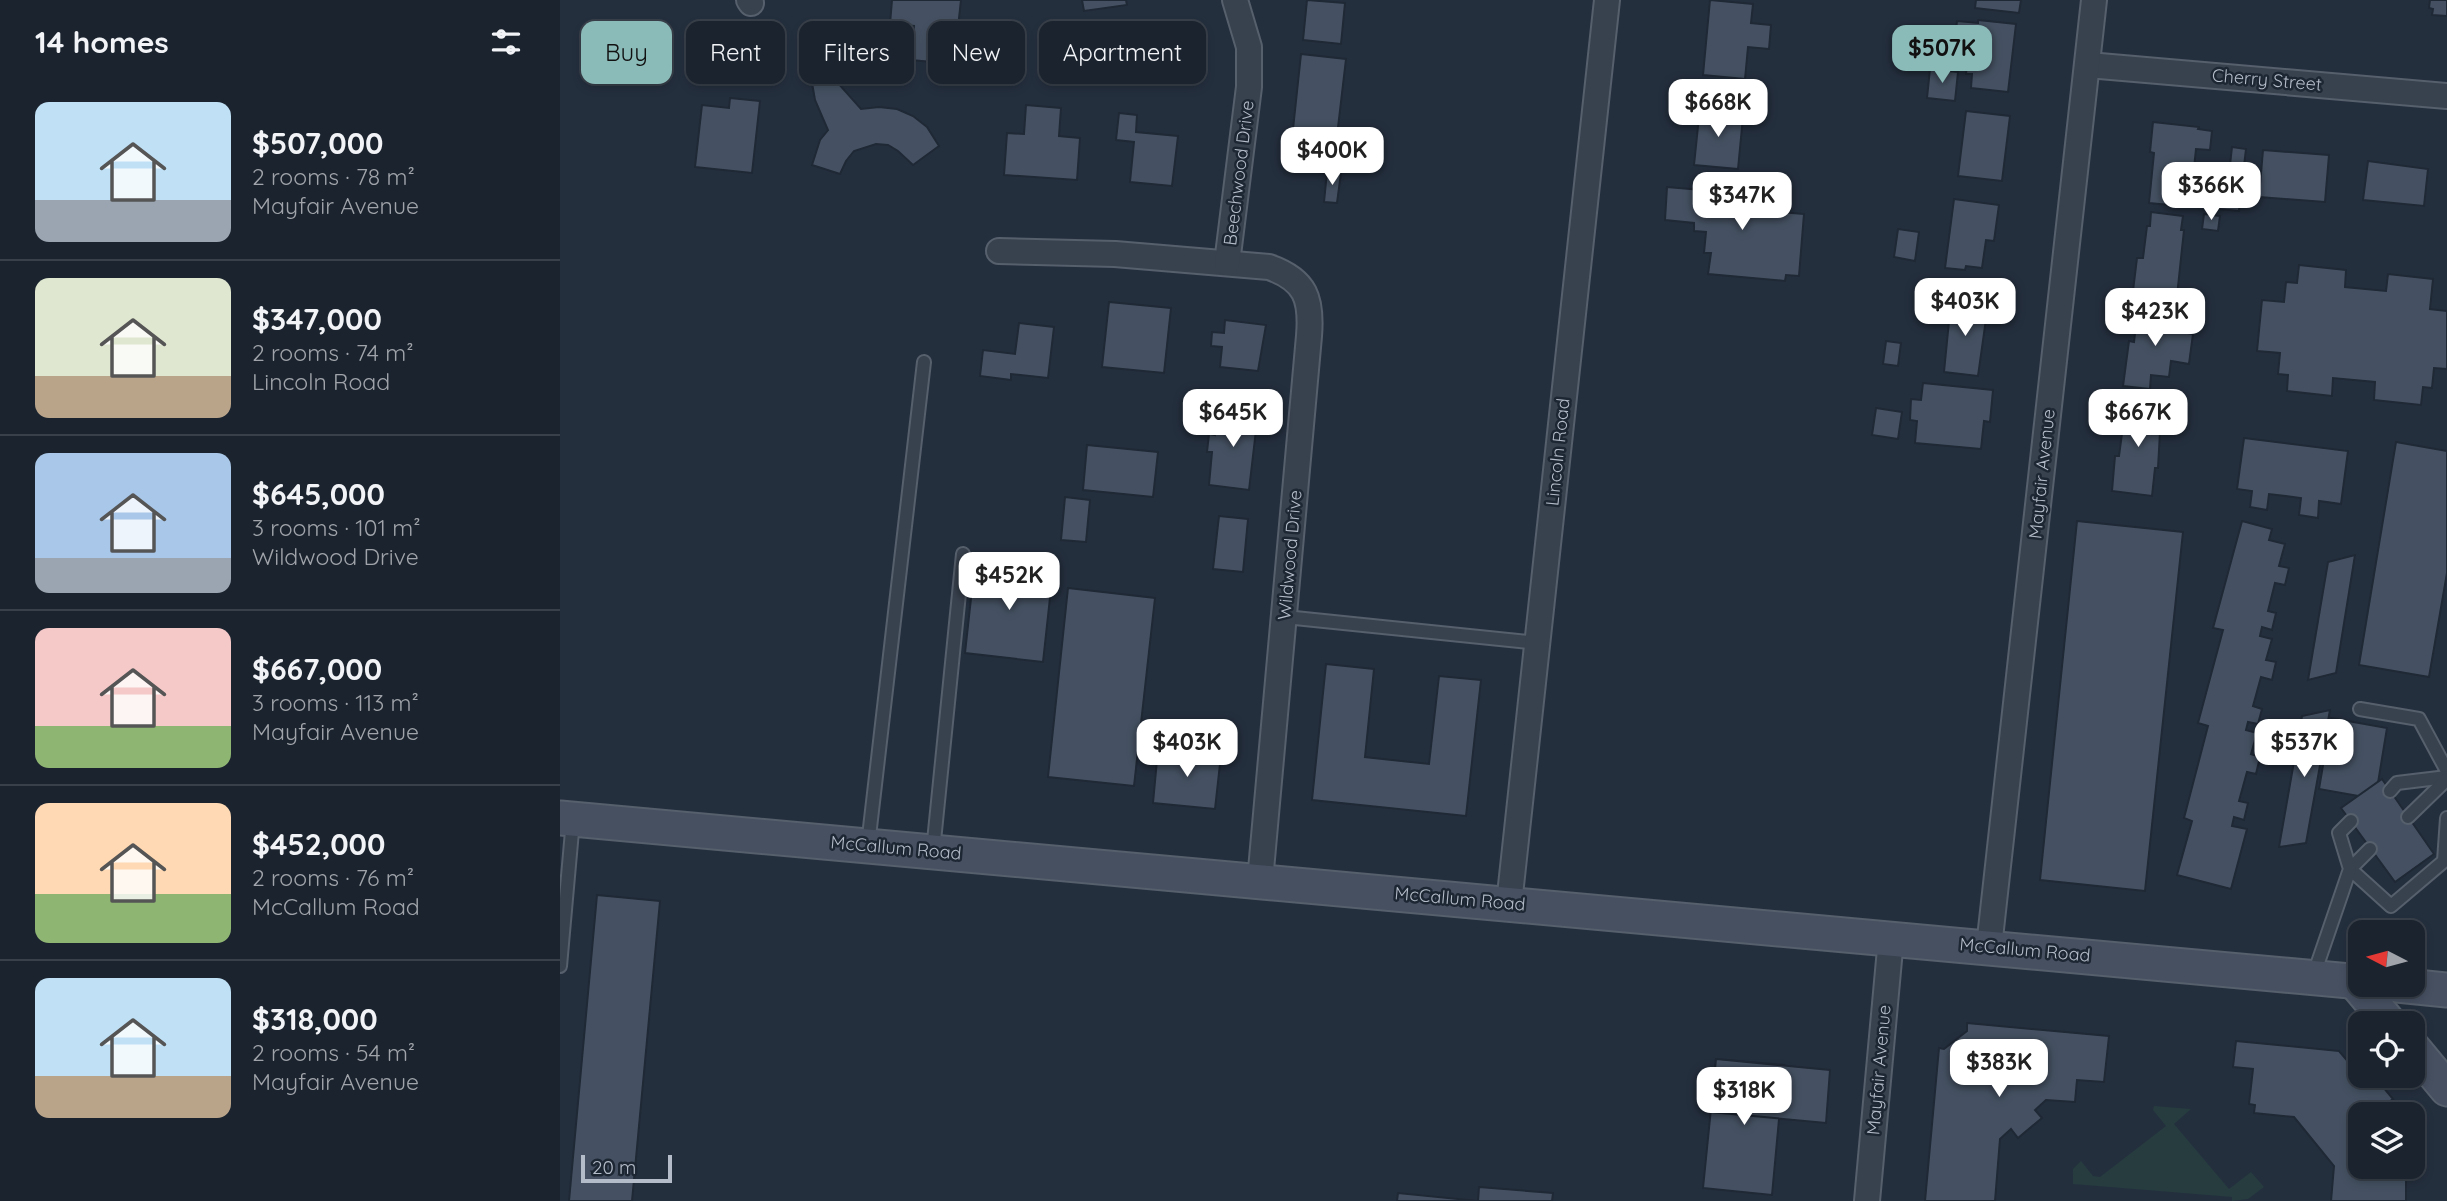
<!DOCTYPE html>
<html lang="en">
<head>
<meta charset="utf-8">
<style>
  :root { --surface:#1b232e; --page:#242b36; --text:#f1f3f6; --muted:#a0a4aa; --line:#39404a; --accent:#8bbbb9 }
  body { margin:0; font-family:Quicksand,sans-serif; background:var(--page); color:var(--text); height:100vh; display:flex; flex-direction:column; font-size:26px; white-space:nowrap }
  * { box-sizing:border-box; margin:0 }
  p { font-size:23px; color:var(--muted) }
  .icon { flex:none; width:38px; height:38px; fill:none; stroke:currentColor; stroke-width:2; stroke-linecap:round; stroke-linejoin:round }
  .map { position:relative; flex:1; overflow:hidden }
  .details { display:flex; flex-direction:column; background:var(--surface); width:560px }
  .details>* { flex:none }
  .guide { position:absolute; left:21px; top:21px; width:665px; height:63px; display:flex; gap:14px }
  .needle { width:46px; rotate:276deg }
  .controls { position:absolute; left:1788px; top:920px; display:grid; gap:14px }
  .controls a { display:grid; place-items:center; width:77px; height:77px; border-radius:14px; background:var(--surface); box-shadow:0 4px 10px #0003,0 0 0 2px var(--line); font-size:35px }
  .scale { position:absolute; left:21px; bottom:18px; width:91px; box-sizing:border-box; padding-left:7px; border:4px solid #b4bcc9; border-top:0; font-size:19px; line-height:24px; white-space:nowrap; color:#b4bcc9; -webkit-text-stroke:5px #1d2633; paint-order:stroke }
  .price { position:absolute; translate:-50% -60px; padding:0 16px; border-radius:14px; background:#fff; color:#222; font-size:23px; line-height:46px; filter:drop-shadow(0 2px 4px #0008) }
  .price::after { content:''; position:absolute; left:50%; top:42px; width:21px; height:16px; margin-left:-10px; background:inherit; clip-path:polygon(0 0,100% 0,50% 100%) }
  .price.current { background:var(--accent); color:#111 }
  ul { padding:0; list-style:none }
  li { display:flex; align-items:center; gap:21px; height:175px; padding:0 35px }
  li+li { border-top:2px solid var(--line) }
  li span { display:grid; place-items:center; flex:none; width:196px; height:140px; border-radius:14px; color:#555 }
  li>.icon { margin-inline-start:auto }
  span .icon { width:84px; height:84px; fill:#fffc; stroke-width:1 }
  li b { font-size:30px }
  h2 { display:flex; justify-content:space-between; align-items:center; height:84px; padding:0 35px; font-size:30px }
  .tag { padding:0 24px; border-radius:14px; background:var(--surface); box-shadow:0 4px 10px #0003,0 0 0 2px var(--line); font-size:24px; line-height:63px }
  .tag.current { background:var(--accent); color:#111 }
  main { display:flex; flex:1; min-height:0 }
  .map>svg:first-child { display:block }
  .green { fill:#263c3f }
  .building { fill:#455162; stroke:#1f2835; stroke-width:2 }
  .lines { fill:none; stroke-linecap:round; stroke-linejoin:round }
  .service-casing { stroke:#565f6c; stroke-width:16 }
  .minor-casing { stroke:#565f6c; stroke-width:28 }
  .secondary-casing { stroke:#565f6c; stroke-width:37 }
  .service { stroke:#38414e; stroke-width:12 }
  .minor { stroke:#38414e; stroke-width:24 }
  .secondary { stroke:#465061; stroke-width:33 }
  .labels { text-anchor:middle; stroke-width:5; stroke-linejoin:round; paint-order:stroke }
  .street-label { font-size:18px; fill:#b4bcc9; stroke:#1d2633 }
</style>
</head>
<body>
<main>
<section class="details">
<h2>14 homes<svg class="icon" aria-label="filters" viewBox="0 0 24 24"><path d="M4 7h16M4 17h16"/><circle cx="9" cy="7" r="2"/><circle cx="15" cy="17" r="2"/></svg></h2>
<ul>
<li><span style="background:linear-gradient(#bfe0f5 70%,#9aa5b1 0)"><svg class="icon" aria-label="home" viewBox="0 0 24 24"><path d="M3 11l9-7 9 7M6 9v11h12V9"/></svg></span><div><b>$507,000</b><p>2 rooms · 78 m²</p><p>Mayfair Avenue</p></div></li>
<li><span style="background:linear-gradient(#dfe7d0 70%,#b9a48a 0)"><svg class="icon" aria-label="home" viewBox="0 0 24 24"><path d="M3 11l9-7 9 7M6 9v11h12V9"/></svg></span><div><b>$347,000</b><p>2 rooms · 74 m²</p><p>Lincoln Road</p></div></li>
<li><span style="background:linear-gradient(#a9c7e8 75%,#9aa5b1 0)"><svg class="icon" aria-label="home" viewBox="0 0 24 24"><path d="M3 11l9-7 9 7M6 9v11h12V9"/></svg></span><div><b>$645,000</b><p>3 rooms · 101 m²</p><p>Wildwood Drive</p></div></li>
<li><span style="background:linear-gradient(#f6c9c9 70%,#8fb573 0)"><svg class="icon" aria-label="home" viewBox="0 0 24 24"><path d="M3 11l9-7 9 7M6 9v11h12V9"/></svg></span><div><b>$667,000</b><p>3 rooms · 113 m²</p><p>Mayfair Avenue</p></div></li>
<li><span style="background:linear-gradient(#ffd9b3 65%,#8fb573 0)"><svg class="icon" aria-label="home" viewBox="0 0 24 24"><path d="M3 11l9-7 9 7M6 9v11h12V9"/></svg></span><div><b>$452,000</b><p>2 rooms · 76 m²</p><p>McCallum Road</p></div></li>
<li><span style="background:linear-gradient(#bfe0f5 70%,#b9a48a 0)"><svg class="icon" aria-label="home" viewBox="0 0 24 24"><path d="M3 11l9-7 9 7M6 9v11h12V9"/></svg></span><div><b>$318,000</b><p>2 rooms · 54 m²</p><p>Mayfair Avenue</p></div></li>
</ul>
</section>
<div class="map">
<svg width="1887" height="1201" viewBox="0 0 1887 1201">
  <rect width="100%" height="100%" fill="#242f3e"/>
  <!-- green -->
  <polygon class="green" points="1594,1106 1631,1109 1614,1124 1669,1189 1691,1172 1704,1187 1688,1199 1672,1201 1672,1197 1513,1184 1513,1169 1521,1161 1533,1176 1540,1177 1606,1126 1593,1110"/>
  <!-- building -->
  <g class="building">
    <polygon points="332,0 401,0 394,64 351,60 354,26 330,24"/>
    <polygon points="522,0 566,0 567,5 524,11"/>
    <polygon points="747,0 785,3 781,44 743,40"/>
    <polygon points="1150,0 1193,4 1191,23 1211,25 1209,49 1188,47 1185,79 1143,75"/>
    <polygon points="1416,0 1461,0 1459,13 1415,8"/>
    <polygon points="1870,0 1887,0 1887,16 1872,15 1873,9 1869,8"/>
    <polygon points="1418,20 1456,24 1448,92 1411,88 1412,74 1406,74 1410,41 1395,39 1397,21 1418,23"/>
    <polygon points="263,42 277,47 276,81 301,109 319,107 337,109 353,116 367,127 379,146 353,165 338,151 328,145 316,144 294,151 286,161 280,174 252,165 260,140 268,130 255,100 252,83 254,66"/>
    <polygon points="741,54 786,59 775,153 772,152 771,168 733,164 735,148 731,148"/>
    <polygon points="1370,69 1398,72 1395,101 1367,98"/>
    <polygon points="170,98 200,101 192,173 135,167 142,105 169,108"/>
    <polygon points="466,105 501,108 499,136 520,138 517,180 444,175 447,133 464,134"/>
    <polygon points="1140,107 1167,110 1167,115 1183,117 1178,169 1134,165"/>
    <polygon points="1406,111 1450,116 1442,181 1398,176"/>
    <polygon points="559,113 577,115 576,132 618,136 612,186 570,182 574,142 556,140"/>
    <polygon points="1593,122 1639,127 1638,129 1652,131 1650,150 1636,149 1630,207 1589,203 1594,153 1590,152"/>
    <polygon points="1672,147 1686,149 1684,166 1670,165"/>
    <polygon points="1703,150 1769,155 1765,202 1699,197"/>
    <polygon points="1808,161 1868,169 1864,206 1803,200"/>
    <polygon points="767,172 781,173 777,203 764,202"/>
    <polygon points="1652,183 1681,186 1679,211 1649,208"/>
    <polygon points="1107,187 1222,197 1221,212 1244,214 1239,276 1226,275 1225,281 1148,274 1151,253 1144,253 1146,232 1134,231 1134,223 1105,220"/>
    <polygon points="1394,199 1439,205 1434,241 1426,240 1422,268 1406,266 1405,270 1385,268"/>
    <polygon points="1591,212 1623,216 1621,230 1624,230 1617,296 1573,291 1577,258 1583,258 1587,226 1590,226"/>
    <polygon points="1644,214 1660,216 1658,231 1642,229"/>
    <polygon points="1338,229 1359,232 1355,261 1334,257"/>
    <polygon points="1739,265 1786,270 1785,287 1826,291 1828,274 1873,279 1870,309 1887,311 1887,369 1874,368 1872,388 1863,387 1861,405 1814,400 1815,382 1773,378 1772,396 1727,391 1728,375 1718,374 1720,353 1697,351 1702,300 1724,302 1726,282 1737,283"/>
    <polygon points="1391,301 1428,305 1418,376 1384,372"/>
    <polygon points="549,302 611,308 604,373 542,367"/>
    <polygon points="1578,309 1616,314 1615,331 1633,334 1629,364 1611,361 1609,377 1591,375 1590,389 1563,386 1569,341 1574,342"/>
    <polygon points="665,320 706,325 698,371 660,367 662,347 651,346 652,332 664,333"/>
    <polygon points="459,323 494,327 488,378 451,374 451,380 420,376 423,350 455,354"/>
    <polygon points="1326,341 1341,343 1338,366 1323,364"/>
    <polygon points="1363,383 1433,390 1430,422 1424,421 1421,449 1355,443 1357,421 1350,420 1351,399 1361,400"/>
    <polygon points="1567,396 1589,398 1587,413 1601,414 1598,468 1595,468 1592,496 1552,491 1555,456 1559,456"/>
    <polygon points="1316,408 1342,412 1338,439 1312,435"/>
    <polygon points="658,409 698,413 689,490 649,485 652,452 647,452 649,434 655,435"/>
    <polygon points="1684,438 1788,451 1781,504 1759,501 1758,518 1739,515 1741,498 1709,494 1707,510 1690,507 1692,491 1677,489"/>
    <polygon points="1836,442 1887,451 1887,573 1869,677 1799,665"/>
    <polygon points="527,445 598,452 593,497 523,490"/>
    <polygon points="505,497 530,500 526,542 501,540"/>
    <polygon points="659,516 688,519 683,572 653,569"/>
    <polygon points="1517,521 1623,532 1585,891 1480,880"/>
    <polygon points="1682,521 1712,529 1709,540 1725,544 1719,566 1729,568 1725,585 1715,583 1708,611 1716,613 1712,630 1702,627 1700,636 1712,639 1706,660 1716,662 1712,680 1701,677 1693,706 1702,709 1698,724 1688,722 1686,730 1697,733 1691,754 1700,757 1696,774 1687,772 1679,801 1688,803 1684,820 1674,817 1672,826 1687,829 1671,889 1617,875 1632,821 1624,818 1648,726 1638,723 1663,630 1653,628"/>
    <polygon points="1795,555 1776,673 1748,680 1768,562"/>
    <polygon points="415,562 493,570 483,662 405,653"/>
    <polygon points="508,588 595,598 574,786 488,777"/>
    <polygon points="766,664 814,669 805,757 869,764 879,676 921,680 906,816 752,800"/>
    <polygon points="1770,710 1746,843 1719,847 1742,716"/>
    <polygon points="1771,718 1827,728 1817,789 1804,797 1759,789"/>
    <polygon points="598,749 661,755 655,809 593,803"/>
    <polygon points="1822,779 1874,854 1835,882 1781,808"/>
    <polygon points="37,895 100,901 72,1201 9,1201"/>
    <polygon points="1407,1023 1549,1036 1544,1082 1517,1080 1515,1102 1486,1100 1475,1110 1482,1118 1458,1138 1451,1129 1440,1139 1435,1201 1365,1201 1379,1048 1384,1049 1407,1031"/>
    <polygon points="1676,1041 1779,1051 1790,1064 1794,1061 1801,1069 1801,1076 1814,1076 1833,1099 1829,1102 1839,1115 1801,1115 1801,1167 1846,1167 1846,1201 1771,1201 1774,1166 1734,1117 1694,1113 1695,1105 1689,1104 1693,1069 1673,1067"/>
    <polygon points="1156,1059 1224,1065 1212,1195 1143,1188"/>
    <polygon points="1156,1059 1270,1070 1266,1123 1151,1112"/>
    <polygon points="919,1187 993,1193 992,1201 837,1201 838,1193 918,1201"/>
  </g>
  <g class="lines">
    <!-- service casing -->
    <g class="service-casing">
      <g id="service">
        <polyline points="725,617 978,643"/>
        <polyline points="1800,709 1859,719 1887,771"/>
        <polyline points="1830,791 1837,783 1887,777"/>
        <polyline points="1848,817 1887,779"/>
        <polyline points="308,845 364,362"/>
        <polyline points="1810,849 1790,869 1831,906 1884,861 1887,818"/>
        <polyline points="373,851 403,554"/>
        <polyline points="0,966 13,820"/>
        <polyline points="1753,977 1790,869 1779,833 1791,821"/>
      </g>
    </g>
    <!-- minor casing -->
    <g class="minor-casing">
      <g id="minor">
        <polyline points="189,0 191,3"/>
        <polyline points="1528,65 1887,96"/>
        <path d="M439,251L555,254L709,267C746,280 752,299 749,336L700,881"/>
        <polyline points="667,263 689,87 689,47 675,0"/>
        <polyline points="949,904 1047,0"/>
        <polyline points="1429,947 1534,0"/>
        <polyline points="1307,1201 1331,938"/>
      </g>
    </g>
    <!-- secondary casing -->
    <g class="secondary-casing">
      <g id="secondary">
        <polyline points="0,818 1801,982"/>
        <polyline points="1794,981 1830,1024"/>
        <polyline points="1837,985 1887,990"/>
        <polyline points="1853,1048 1887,1089"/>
      </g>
    </g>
    <!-- service -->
    <use href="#service" class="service"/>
    <!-- minor -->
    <use href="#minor" class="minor"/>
    <!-- secondary -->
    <use href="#secondary" class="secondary"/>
  </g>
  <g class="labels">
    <!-- street labels -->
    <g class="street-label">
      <text transform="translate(1707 80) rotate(5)" y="6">Cherry Street</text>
      <text transform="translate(679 173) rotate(-83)" y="6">Beechwood Drive</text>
      <text transform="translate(998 452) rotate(-84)" y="6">Lincoln Road</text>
      <text transform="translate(1482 474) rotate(-84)" y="6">Mayfair Avenue</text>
      <text transform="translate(730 555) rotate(-85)" y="6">Wildwood Drive</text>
      <text transform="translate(336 848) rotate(5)" y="6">McCallum Road</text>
      <text transform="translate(900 899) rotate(5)" y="6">McCallum Road</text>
      <text transform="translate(1465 950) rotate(5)" y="6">McCallum Road</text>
      <text transform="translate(1319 1070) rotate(-85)" y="6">Mayfair Avenue</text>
    </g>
  </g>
</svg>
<div class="controls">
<a><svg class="needle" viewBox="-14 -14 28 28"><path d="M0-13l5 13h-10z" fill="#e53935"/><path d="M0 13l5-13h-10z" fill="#a0a4aa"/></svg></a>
<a><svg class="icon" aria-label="locate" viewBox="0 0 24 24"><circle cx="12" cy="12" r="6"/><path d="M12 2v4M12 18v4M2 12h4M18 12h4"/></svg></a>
<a><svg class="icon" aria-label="layers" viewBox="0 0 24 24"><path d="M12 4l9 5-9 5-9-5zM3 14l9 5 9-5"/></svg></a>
</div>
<div class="scale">20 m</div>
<b class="price current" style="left:1382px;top:85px">$507K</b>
<b class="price" style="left:1158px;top:139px">$668K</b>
<b class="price" style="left:772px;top:187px">$400K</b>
<b class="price" style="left:1651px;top:222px">$366K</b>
<b class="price" style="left:1182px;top:232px">$347K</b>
<b class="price" style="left:1405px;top:338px">$403K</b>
<b class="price" style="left:1595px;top:348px">$423K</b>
<b class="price" style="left:673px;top:449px">$645K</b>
<b class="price" style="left:1578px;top:449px">$667K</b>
<b class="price" style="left:449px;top:612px">$452K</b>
<b class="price" style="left:627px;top:779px">$403K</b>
<b class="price" style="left:1744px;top:779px">$537K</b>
<b class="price" style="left:1439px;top:1099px">$383K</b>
<b class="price" style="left:1184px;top:1127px">$318K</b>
<div class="guide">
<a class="tag current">Buy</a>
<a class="tag">Rent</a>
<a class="tag">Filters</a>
<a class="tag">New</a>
<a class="tag">Apartment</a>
</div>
</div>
</main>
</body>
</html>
